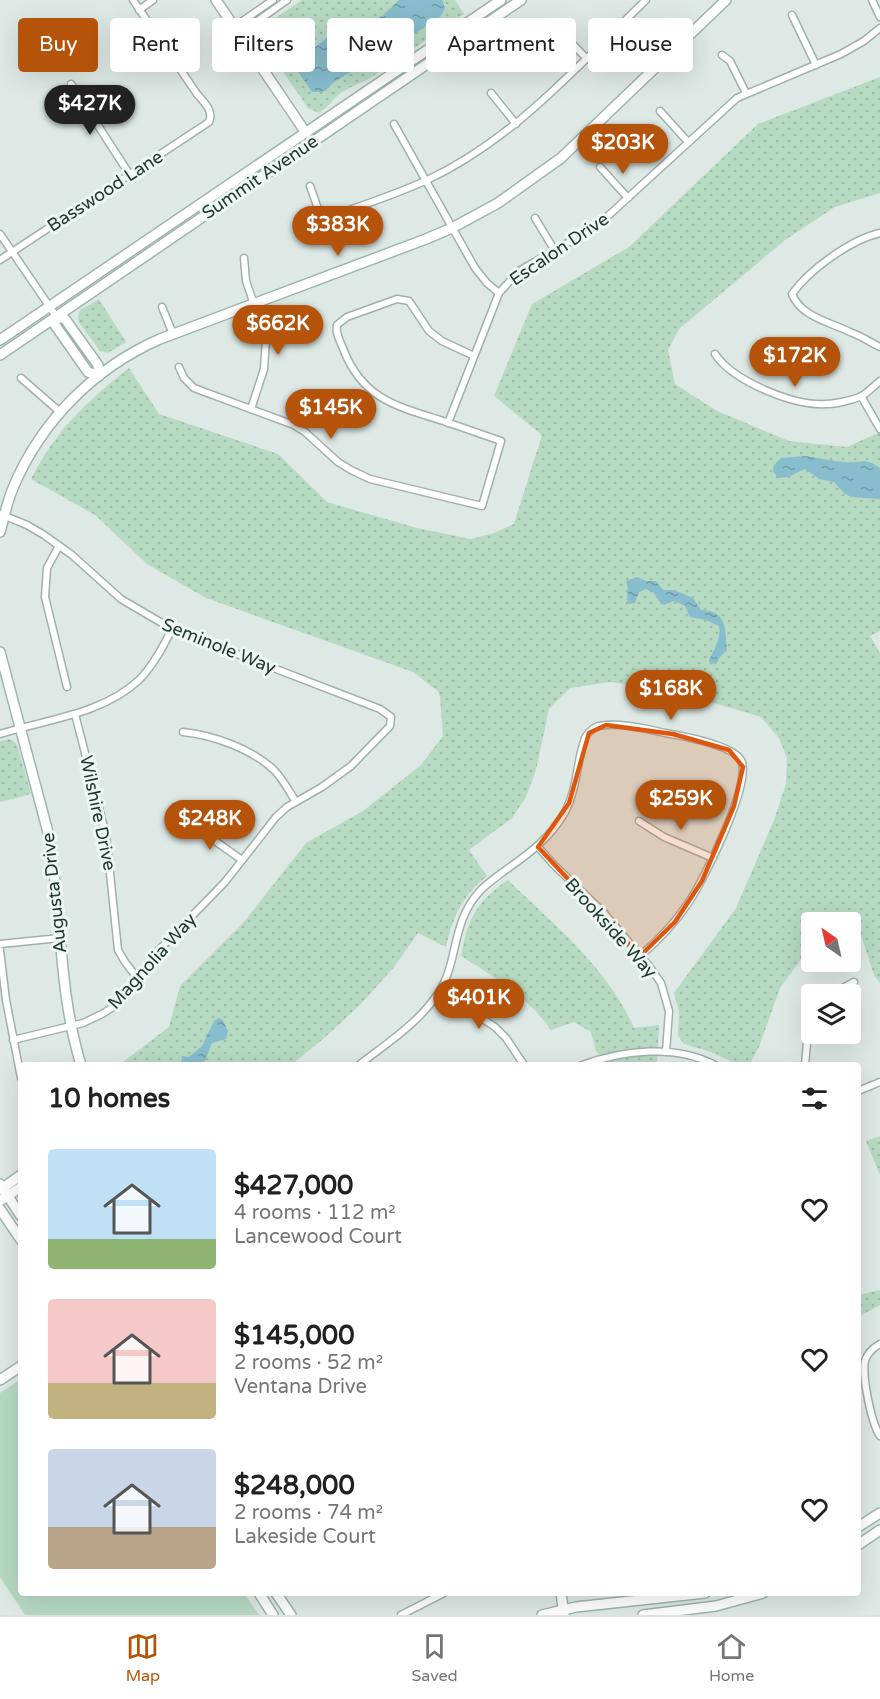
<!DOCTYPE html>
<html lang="en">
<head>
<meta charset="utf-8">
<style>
  :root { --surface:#fff; --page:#f2f2f2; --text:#202124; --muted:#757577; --line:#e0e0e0; --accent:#b45309 }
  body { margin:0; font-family:"Varela Round",sans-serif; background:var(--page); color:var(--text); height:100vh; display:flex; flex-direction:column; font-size:22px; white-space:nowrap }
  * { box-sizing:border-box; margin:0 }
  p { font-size:20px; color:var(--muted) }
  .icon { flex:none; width:33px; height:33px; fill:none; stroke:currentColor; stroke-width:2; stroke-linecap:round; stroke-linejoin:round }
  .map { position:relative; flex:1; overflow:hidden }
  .details { position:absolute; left:18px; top:1062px; width:843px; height:534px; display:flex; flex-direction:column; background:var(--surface); border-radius:6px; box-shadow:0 6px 24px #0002 }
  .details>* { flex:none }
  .guide { position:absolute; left:18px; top:18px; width:844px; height:54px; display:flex; gap:12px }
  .needle { width:39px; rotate:326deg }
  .controls { position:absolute; left:801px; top:912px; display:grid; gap:12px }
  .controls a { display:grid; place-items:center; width:60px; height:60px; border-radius:6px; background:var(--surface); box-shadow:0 6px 24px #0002; font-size:30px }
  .price { position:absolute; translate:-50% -51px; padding:0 14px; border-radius:21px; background:var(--accent); color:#fff; font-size:20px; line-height:39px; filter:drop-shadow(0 2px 3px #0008) }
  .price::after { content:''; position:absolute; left:50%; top:36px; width:18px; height:14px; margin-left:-9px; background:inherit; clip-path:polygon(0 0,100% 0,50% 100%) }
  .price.on { background:#222; color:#fff }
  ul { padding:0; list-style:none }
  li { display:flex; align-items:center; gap:18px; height:150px; padding:0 30px }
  li span { display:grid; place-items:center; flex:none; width:168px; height:120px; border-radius:6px; color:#555 }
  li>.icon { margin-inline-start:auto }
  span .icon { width:72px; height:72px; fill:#fffc; stroke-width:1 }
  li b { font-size:26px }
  h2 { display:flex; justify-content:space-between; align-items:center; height:72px; padding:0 30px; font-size:26px }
  .tag { padding:0 21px; border-radius:6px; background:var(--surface); box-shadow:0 6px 24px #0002; font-size:21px; line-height:54px }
  .tag.on { background:var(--accent); color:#fff }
  .tabs { display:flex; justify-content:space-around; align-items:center; height:84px; border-top:2px solid var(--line); background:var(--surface); font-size:16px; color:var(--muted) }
  .tabs a { display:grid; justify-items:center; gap:3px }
  .tabs .on { color:var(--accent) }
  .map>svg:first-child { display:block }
  .green { fill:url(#green-dots) }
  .pitch { fill:#b7dac3 }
  .water { fill:url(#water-ripples) }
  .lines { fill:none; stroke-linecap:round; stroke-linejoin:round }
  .street-casing { stroke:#a1b0ac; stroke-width:9 }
  .secondary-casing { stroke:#9eb5ae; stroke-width:12 }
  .street { stroke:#fff; stroke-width:6 }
  .secondary { stroke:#fff; stroke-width:9 }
  .marked { fill:#de570e; fill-opacity:0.2; stroke:#de570e; stroke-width:4.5; stroke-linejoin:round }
  .labels { text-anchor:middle; stroke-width:6; stroke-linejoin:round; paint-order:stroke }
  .street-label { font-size:18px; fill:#203833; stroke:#eef6f3 }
</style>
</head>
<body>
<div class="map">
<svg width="880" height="1615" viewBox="0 0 880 1615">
  <defs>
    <pattern id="green-dots" width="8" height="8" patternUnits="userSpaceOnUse" patternTransform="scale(1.5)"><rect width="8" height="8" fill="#b7dac3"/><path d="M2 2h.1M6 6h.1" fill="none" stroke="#9dbca8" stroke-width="1.8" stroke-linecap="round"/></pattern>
    <pattern id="water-ripples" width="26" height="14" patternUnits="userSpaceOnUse" patternTransform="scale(1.5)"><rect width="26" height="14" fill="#87bdcd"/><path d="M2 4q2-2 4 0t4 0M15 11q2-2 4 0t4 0" fill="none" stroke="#6e9ba7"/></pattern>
  </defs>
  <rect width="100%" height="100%" fill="#dee9e5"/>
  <!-- green -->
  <g class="green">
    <path d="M302,0H455L464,14L369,79C358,84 342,90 334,99C329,105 325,109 319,113L308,108L260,38L262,27Z"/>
    <path d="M880,77V193L835,207L785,240L679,329L668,350L675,384L717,411L789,441L847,447L880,432V631L870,636L880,653V983L874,975L861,935L851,934L850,922H812L811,946L780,988L759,1047L749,1065H739L711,1052L684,1044L678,1036L679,1012L674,993L736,908L774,820L786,784L787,758L779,738L761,717L677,692L610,682L570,688L549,709L536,770L526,797L512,818L469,850L487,876C461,897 454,915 446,947L418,933L394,967L360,1005L322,1040L291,1065H119L169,1027L180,986L244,922L306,843L363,811L421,765L443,736L440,697L438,691L413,672L206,598L147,564L95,515L31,479C56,430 86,402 129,368L159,414L278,454L327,502L417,528L471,539L494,533L514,524L542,435L494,396L532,304L629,247L758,124Z"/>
    <polygon points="99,299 126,342 108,353 100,351 78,321 79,311"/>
    <polygon points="10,739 16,743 18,748 31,794 0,802 0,741"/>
    <path d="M508,880C554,925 608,968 634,1028L659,1025L657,1062L678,1065H611L596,1051L591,1032L574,1022L551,1030C526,995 497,979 461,956C468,918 476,902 508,880Z"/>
    <polygon points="880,1136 880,1175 866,1141"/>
    <polygon points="880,1290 880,1305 858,1317 858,1295"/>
  </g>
  <!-- pitch -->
  <polygon class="pitch" points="21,1379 21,1593 244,1593 259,1615 25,1615 0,1577 0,1393"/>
  <!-- water -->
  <g class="water">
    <polygon points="399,0 442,0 445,8 441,16 367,66 354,70 334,82 326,90 321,92 312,92 296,69 300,59 328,37 382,16"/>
    <path d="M806,456C819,458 832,461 844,462C862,464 863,456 880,468V499L851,497L844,493L834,482L819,479L805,469L788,477L778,478L773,471L774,465L781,458Z"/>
    <path d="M637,577L646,581H656L663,590H674L693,598L701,610C728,611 725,630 727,650L720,657L716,664L710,663L709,660C714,650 722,637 719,626L706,620L690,617L685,606L674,601L664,605L661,604L654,593L646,589L639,592L635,603L629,604L627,601L628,589L626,581Z"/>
    <polygon points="219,1018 223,1020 228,1031 226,1039 212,1043 203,1065 181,1065 182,1056 189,1057 202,1046 214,1021"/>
  </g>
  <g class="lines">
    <!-- street casing -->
    <g class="street-casing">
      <g id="street">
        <polyline points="872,0 880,17"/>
        <polyline points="139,10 153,0"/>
        <polyline points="792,15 816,65"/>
        <polyline points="620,24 659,64"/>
        <polyline points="234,27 273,0"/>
        <polyline points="239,34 287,0"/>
        <polyline points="566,37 587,59"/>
        <polyline points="722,55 730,61 746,93"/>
        <polyline points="71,84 130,175"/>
        <polyline points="491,93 516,124"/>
        <polyline points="660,111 688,142"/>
        <polyline points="394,124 475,268 487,283 499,293"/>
        <polyline points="600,167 628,198"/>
        <path d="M310,186L322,220C356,207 392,196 425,181C514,140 577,66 646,0"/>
        <polyline points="535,218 555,251"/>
        <path d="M880,233C850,240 809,270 792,294C801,317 830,322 850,332C861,336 870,342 880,347"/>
        <polyline points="0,234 56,316"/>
        <polyline points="244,258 246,281 266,339 264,369 251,409"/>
        <path d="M0,260L209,122C214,111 204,102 197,94L133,0"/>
        <polyline points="162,307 173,334"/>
        <path d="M715,354C733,381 793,406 826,404C835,404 853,400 862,396C868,392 874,386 880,381"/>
        <path d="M179,367L184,378L194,388L294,425L305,432L338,462L351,470L370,479L482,506L501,441C481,434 461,427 440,420C395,406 363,398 344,351C341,342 335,334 337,325L347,317L397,299L409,301L429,331L442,341L474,356"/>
        <polyline points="21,378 60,412"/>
        <polyline points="861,396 880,429"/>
        <polyline points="448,423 499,293 519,271 583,234 609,215 737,98 841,54 864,41 880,28"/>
        <polyline points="0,514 27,525 44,535 72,555 121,599 172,629 380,709 391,717 390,726 351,766 322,787 287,807 276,817 225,882 158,951 131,990 118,1004 102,1014 83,1023 13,1040"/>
        <polyline points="59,546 47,568 45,597 67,687"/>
        <polyline points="75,714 106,835 118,950 125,962 138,979"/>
        <path d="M183,732C213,735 252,749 274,770C283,779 289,791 296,802"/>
        <path d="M0,734C47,719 101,715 139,680C153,666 163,647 172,629"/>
        <polyline points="639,821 664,837 713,858"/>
        <polyline points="185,828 208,836 242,860"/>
        <polyline points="538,847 554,865 603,912 649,966 661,983 669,1011 666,1052"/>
        <polyline points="0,944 60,938"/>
        <polyline points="0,950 6,1000 21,1078"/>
        <polyline points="440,991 495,1027 506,1038 524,1065"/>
        <polyline points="832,994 854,982"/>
        <path d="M359,1065C386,1044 420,1022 439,992C459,960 451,923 479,892C487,883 498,876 507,869C530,853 551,837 565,812C578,787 576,763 585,738C587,734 590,731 594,728C607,720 650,729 665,733C683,736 732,745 741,760C753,782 703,881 689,902C675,923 659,940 640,956"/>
        <path d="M582,1065C624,1050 675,1044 715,1065"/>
        <polyline points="805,1065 807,1043 812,1026"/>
        <polyline points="858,1091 880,1082"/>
        <path d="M880,1344C873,1348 867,1353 865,1361C862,1377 871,1422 880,1436"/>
        <polyline points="401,1615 444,1593"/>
      </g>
    </g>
    <!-- secondary casing -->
    <g class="secondary-casing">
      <g id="secondary">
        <polyline points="216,0 306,133"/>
        <polygon points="56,316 65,319 98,365 99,376 88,372 55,325"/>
        <polyline points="0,340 501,0"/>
        <polyline points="0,355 521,0"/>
        <path d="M0,532C4,518 7,502 13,488C41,421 94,368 160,339L426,239L452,228L498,203L561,158L726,0"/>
        <path d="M0,652L49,836C62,913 58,990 81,1065"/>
        <polyline points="0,1184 21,1216"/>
        <polyline points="0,1190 21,1175"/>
        <polyline points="0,1201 21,1187"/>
        <polyline points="0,1209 21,1240"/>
        <polyline points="0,1380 21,1366"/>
        <polyline points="858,1527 880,1513"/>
        <polyline points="858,1545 880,1530"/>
        <polyline points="259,1593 273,1615"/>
        <polyline points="276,1593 291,1615"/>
        <polyline points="561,1593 564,1615"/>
        <polyline points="542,1615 576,1607 705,1593"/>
        <polyline points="643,1615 716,1606 763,1593"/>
      </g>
    </g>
    <!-- street -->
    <use href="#street" class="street"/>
    <!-- secondary -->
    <use href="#secondary" class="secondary"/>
  </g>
  <!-- marked area -->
  <path class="marked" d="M606,725L673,734L729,750L743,767L734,806L702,881L675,922L640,956L538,847L569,803L589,733Z"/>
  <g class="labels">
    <!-- street labels -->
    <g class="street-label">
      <text transform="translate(260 177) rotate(-34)" y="6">Summit Avenue</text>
      <text transform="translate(105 191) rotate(-33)" y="6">Basswood Lane</text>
      <text transform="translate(559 249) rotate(-34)" y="6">Escalon Drive</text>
      <text transform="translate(219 646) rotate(22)" y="6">Seminole Way</text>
      <text transform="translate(98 813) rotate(78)" y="6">Wilshire Drive</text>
      <text transform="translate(54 893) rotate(-96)" y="6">Augusta Drive</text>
      <text transform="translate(611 928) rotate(48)" y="6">Brookside Way</text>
      <text transform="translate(152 961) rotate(-48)" y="6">Magnolia Way</text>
    </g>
  </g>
</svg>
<div class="controls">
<a><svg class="needle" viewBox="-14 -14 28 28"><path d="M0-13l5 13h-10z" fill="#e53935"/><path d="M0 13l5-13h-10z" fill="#757577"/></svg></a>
<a><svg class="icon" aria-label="layers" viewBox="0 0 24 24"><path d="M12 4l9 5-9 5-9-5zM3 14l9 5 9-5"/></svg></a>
</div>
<b class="price on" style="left:90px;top:136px">$427K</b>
<b class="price" style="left:623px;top:175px">$203K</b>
<b class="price" style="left:338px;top:257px">$383K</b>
<b class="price" style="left:278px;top:356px">$662K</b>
<b class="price" style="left:795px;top:388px">$172K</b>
<b class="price" style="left:331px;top:440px">$145K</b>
<b class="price" style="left:671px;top:721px">$168K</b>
<b class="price" style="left:681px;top:831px">$259K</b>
<b class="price" style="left:210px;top:851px">$248K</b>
<b class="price" style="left:479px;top:1030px">$401K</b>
<div class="guide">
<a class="tag on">Buy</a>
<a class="tag">Rent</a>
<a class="tag">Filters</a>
<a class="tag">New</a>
<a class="tag">Apartment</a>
<a class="tag">House</a>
</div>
<section class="details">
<h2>10 homes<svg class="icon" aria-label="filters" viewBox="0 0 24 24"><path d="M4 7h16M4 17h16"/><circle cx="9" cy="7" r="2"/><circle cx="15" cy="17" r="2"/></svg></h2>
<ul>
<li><span style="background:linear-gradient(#bfe0f5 75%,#8fb573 0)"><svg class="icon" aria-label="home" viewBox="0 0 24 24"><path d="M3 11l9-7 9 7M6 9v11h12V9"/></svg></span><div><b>$427,000</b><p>4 rooms · 112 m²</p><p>Lancewood Court</p></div><svg class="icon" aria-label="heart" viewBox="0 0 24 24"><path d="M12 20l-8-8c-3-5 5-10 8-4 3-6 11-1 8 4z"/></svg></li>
<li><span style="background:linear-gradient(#f6c9c9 70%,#c2b280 0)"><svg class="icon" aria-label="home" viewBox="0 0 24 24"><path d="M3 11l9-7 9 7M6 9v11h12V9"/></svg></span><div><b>$145,000</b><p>2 rooms · 52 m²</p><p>Ventana Drive</p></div><svg class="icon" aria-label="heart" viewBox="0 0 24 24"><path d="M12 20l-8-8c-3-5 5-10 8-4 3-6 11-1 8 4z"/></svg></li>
<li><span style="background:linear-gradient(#c9d6e8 65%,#b9a48a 0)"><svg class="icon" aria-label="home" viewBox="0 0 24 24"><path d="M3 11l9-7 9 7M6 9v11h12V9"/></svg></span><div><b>$248,000</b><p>2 rooms · 74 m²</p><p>Lakeside Court</p></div><svg class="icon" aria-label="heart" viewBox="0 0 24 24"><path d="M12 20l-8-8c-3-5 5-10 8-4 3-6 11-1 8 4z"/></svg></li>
</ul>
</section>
</div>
<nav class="tabs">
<a class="on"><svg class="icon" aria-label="map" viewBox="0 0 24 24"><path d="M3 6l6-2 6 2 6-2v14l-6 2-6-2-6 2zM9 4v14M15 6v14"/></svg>Map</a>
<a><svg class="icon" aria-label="saved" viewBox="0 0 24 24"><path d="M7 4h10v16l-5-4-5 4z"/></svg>Saved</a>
<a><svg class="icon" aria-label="home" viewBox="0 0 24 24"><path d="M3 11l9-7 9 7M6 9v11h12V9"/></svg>Home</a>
</nav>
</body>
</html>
